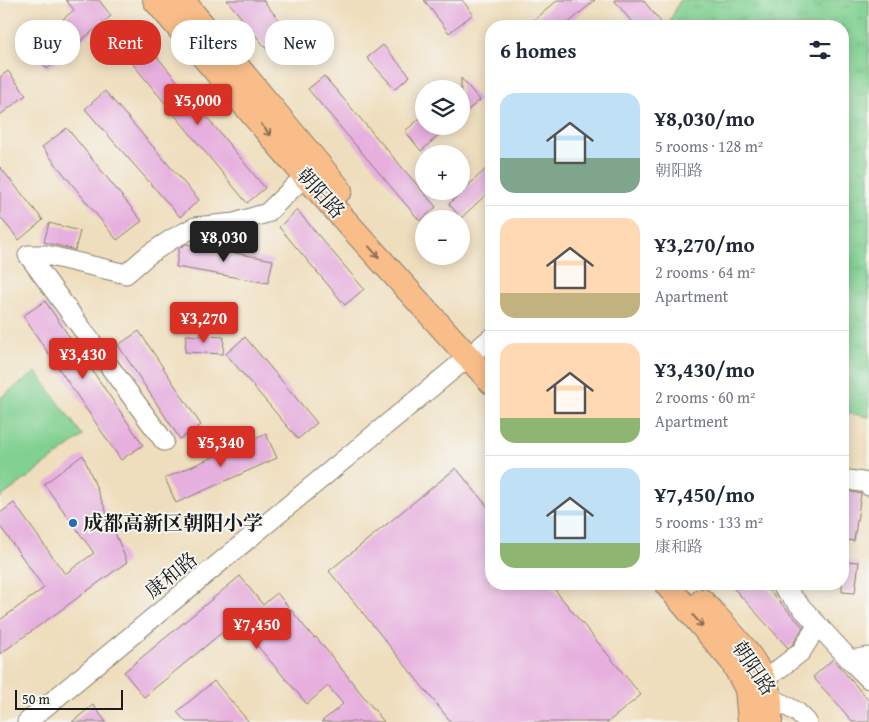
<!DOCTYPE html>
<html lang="en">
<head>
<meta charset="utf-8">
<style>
  :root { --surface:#fff; --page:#f6f6f7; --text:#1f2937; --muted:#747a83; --line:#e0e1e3; --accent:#d93025 }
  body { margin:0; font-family:"Gentium Book Plus","Noto Serif SC",serif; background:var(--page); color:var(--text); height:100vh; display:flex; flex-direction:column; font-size:19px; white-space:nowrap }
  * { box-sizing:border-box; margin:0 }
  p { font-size:16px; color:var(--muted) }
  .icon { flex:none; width:28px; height:28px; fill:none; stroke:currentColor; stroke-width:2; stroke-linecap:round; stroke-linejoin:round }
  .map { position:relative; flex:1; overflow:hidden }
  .side { position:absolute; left:485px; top:20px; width:364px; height:570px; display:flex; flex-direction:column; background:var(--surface); border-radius:20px; box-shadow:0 2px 12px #0003 }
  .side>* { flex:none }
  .top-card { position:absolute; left:15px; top:20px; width:395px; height:45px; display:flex; gap:10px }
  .fabs { position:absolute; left:415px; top:80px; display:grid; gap:10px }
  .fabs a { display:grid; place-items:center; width:55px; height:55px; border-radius:50%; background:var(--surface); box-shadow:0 2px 12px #0003; font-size:25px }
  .scale { position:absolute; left:15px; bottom:12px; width:108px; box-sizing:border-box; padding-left:5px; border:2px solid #1c1c1c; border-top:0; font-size:14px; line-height:18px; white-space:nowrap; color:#1c1c1c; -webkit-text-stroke:4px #f6f6f2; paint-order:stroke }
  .price { position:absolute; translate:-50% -42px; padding:0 11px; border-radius:5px; background:var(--accent); color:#fff; font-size:16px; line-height:32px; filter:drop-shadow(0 1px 2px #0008) }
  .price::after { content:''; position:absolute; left:50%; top:30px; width:15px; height:11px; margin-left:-8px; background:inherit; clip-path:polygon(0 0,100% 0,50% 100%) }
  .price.selected { background:#222; color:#fff }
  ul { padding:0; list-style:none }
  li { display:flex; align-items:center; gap:15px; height:125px; padding:0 15px }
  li+li { border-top:1px solid var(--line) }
  li span { display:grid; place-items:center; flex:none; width:140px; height:100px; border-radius:15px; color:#555 }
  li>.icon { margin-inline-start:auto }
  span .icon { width:60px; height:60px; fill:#fffc; stroke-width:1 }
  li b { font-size:21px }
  h2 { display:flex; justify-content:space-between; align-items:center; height:60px; padding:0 15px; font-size:21px }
  .chip { padding:0 18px; border-radius:20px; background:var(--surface); box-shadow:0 2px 12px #0003; font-size:18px; line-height:45px }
  .chip.selected { background:var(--accent); color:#fff }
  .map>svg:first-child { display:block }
  .grass { fill:url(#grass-tufts); stroke:#4e7656 }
  .pitch { fill:#80d090; stroke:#4e7656 }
  .building { fill:#e6afde }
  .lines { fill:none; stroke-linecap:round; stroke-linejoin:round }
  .minor-casing { stroke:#867d6c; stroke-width:21 }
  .major-casing { stroke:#867d6c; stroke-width:26 }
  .minor { stroke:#fff; stroke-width:19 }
  .major { stroke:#f8bd89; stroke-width:24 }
  .oneway { stroke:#8a6c52 }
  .poi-dot { fill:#1f6fb2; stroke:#f6f6f2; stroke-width:2 }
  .labels { text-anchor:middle; stroke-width:4; stroke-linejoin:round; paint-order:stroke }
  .street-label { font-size:20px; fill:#1c1c1c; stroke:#f6f6f2 }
  .poi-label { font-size:20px; font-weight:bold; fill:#1c1c1c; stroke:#f6f6f2; text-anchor:start }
</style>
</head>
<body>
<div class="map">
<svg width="869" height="722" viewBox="0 0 869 722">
  <defs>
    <pattern id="grass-tufts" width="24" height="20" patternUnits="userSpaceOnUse" patternTransform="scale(1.25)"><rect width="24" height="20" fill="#80d090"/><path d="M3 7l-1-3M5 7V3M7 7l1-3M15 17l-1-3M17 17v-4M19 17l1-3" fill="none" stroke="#6eb27c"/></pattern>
  </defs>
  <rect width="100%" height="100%" fill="#f6f6f2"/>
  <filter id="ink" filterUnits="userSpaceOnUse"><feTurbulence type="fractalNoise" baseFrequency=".02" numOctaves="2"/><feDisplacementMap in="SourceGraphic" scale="10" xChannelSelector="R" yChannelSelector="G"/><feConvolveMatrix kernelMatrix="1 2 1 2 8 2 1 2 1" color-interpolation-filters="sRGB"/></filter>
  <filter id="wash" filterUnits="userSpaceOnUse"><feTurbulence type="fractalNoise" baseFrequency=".0096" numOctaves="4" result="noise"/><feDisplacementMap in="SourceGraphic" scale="20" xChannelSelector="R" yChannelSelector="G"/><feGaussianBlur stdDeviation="1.12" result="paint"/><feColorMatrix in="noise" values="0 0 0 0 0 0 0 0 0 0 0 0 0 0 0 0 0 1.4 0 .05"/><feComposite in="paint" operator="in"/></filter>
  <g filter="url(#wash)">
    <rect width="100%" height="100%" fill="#efdebd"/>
    <!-- grass -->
    <polygon class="grass" points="680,0 869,0 869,417 843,412 842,26 668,26"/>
    <!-- pitch -->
    <polygon class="pitch" points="36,372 83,436 0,498 0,398"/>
    <g id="blocks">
      <!-- building -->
      <g class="building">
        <polygon points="66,0 99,0 111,16 47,69 29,47 74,10"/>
        <polygon points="227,0 263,0 291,35 269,52"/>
        <polygon points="424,0 462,0 473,14 449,33"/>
        <polygon points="558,0 595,0 565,26 527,26"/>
        <polygon points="614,0 643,0 664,26 635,26"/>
        <polygon points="383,45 410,76 395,89 367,58"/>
        <polygon points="150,48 265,188 247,203 132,63"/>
        <polygon points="8,71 26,95 0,115 0,77"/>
        <polygon points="324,76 436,207 420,221 308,89"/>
        <polygon points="461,78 480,100 461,116"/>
        <polygon points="105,91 199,200 180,217 85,109"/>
        <polygon points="424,115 424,126 449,126 421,151 405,131"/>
        <polygon points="67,128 142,221 117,240 42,147"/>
        <polygon points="491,164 491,190 461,218 449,204"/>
        <polygon points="0,167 43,220 19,240 0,217"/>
        <polygon points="297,210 364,289 345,305 279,227"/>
        <polygon points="49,223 80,231 75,250 44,242"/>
        <polygon points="186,244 273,260 268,283 176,267 179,248"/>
        <polygon points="45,301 143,445 121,460 23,316"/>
        <polygon points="139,331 201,425 180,439 118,345"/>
        <polygon points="186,335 224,337 223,354 185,352"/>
        <polygon points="245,337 317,423 298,439 226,354"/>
        <polygon points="266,434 277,458 176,503 165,478"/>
        <polygon points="83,455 127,562 0,654 0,620 44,588 0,526 0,513 14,503 65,574 94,553 44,484"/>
        <polygon points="456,468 491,511 491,584 550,584 641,695 608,722 451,722 329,571"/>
        <polygon points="842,490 861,494 854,541 842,539"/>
        <polygon points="842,561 859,562 855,593 842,592"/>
        <polygon points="240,576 263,605 277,593 314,638 316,637 384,722 321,722 343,704 328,686 307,704 236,621 144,697 124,672"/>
        <polygon points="730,584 763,584 803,627 793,644 788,648"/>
        <polygon points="833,659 869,701 869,722 853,722 813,677"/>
        <polygon points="214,681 249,722 186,722 177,712"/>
        <polygon points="93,705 106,722 72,722"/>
      </g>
    </g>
  </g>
  <g filter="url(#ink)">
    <use href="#blocks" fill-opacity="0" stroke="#867d6c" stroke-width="1"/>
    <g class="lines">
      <!-- minor casing -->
      <g class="minor-casing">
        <g id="minor">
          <polyline points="164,441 28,255 46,255 126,274 148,255 172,239 195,227 234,223 267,213 305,176"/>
          <polyline points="842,479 868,483 869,486"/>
          <polyline points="780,584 850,660 869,657"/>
          <polyline points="850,660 869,679"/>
          <polyline points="763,681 801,652 817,626"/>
          <polyline points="769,696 797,712 807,722"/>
          <polyline points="27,722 491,338"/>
        </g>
      </g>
      <!-- major casing -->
      <g class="major-casing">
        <g id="major">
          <polyline points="155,0 305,176 491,382"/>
          <polyline points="182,0 340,190"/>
          <polyline points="666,584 732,661 747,689 750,722"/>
          <path d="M702,601C727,629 759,658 769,695C771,703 770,713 770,722"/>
        </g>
      </g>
      <!-- minor -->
      <use href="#minor" class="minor"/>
      <!-- major -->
      <use href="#major" class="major"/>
    </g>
    <!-- one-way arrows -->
    <defs><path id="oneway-shaft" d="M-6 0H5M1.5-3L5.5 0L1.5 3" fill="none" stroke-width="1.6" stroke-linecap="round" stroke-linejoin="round" transform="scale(1.25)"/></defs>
    <g class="oneway">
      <use href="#oneway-shaft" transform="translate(266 130) rotate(49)"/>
      <use href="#oneway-shaft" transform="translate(374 252) rotate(48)"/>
      <use href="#oneway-shaft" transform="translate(698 621) rotate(49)"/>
    </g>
  </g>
  <!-- markers -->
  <circle class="poi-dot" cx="73" cy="523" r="5"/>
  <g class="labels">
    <!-- street labels -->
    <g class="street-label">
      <text transform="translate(321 193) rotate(48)" y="7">朝阳路</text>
      <text transform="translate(171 575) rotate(-39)" y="7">康和路</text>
      <text transform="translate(754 668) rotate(56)" y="7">朝阳路</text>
    </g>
    <!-- poi labels -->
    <g class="poi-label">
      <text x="83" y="530">成都高新区朝阳小学</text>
    </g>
  </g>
</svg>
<div class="fabs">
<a><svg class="icon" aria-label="layers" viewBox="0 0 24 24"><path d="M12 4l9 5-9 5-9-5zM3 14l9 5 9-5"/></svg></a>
<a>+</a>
<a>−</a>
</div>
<div class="scale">50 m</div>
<b class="price" style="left:198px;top:126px">¥5,000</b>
<b class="price selected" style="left:224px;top:263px">¥8,030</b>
<b class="price" style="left:204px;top:344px">¥3,270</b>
<b class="price" style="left:83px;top:380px">¥3,430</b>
<b class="price" style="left:221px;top:468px">¥5,340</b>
<b class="price" style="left:257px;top:650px">¥7,450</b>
<div class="top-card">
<a class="chip">Buy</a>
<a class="chip selected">Rent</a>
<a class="chip">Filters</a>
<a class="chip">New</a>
</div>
<section class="side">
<h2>6 homes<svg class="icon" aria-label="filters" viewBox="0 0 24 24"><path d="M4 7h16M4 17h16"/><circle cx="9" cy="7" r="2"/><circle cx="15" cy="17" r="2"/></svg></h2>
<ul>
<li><span style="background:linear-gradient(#bfe0f5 65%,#7fa58c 0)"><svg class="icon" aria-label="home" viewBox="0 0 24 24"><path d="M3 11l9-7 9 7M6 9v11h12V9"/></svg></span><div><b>¥8,030/mo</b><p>5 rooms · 128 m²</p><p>朝阳路</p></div></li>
<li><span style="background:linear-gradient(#ffd9b3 75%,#c2b280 0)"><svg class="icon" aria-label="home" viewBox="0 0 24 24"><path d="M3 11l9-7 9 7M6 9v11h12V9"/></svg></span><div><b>¥3,270/mo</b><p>2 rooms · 64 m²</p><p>Apartment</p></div></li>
<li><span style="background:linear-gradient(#ffd9b3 75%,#8fb573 0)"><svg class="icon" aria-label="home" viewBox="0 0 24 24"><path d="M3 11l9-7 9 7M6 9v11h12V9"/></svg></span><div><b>¥3,430/mo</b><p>2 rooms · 60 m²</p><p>Apartment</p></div></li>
<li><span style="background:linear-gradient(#bfe0f5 75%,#8fb573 0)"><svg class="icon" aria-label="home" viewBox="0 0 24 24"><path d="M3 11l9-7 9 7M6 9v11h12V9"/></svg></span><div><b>¥7,450/mo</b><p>5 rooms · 133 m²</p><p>康和路</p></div></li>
</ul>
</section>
</div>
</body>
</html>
